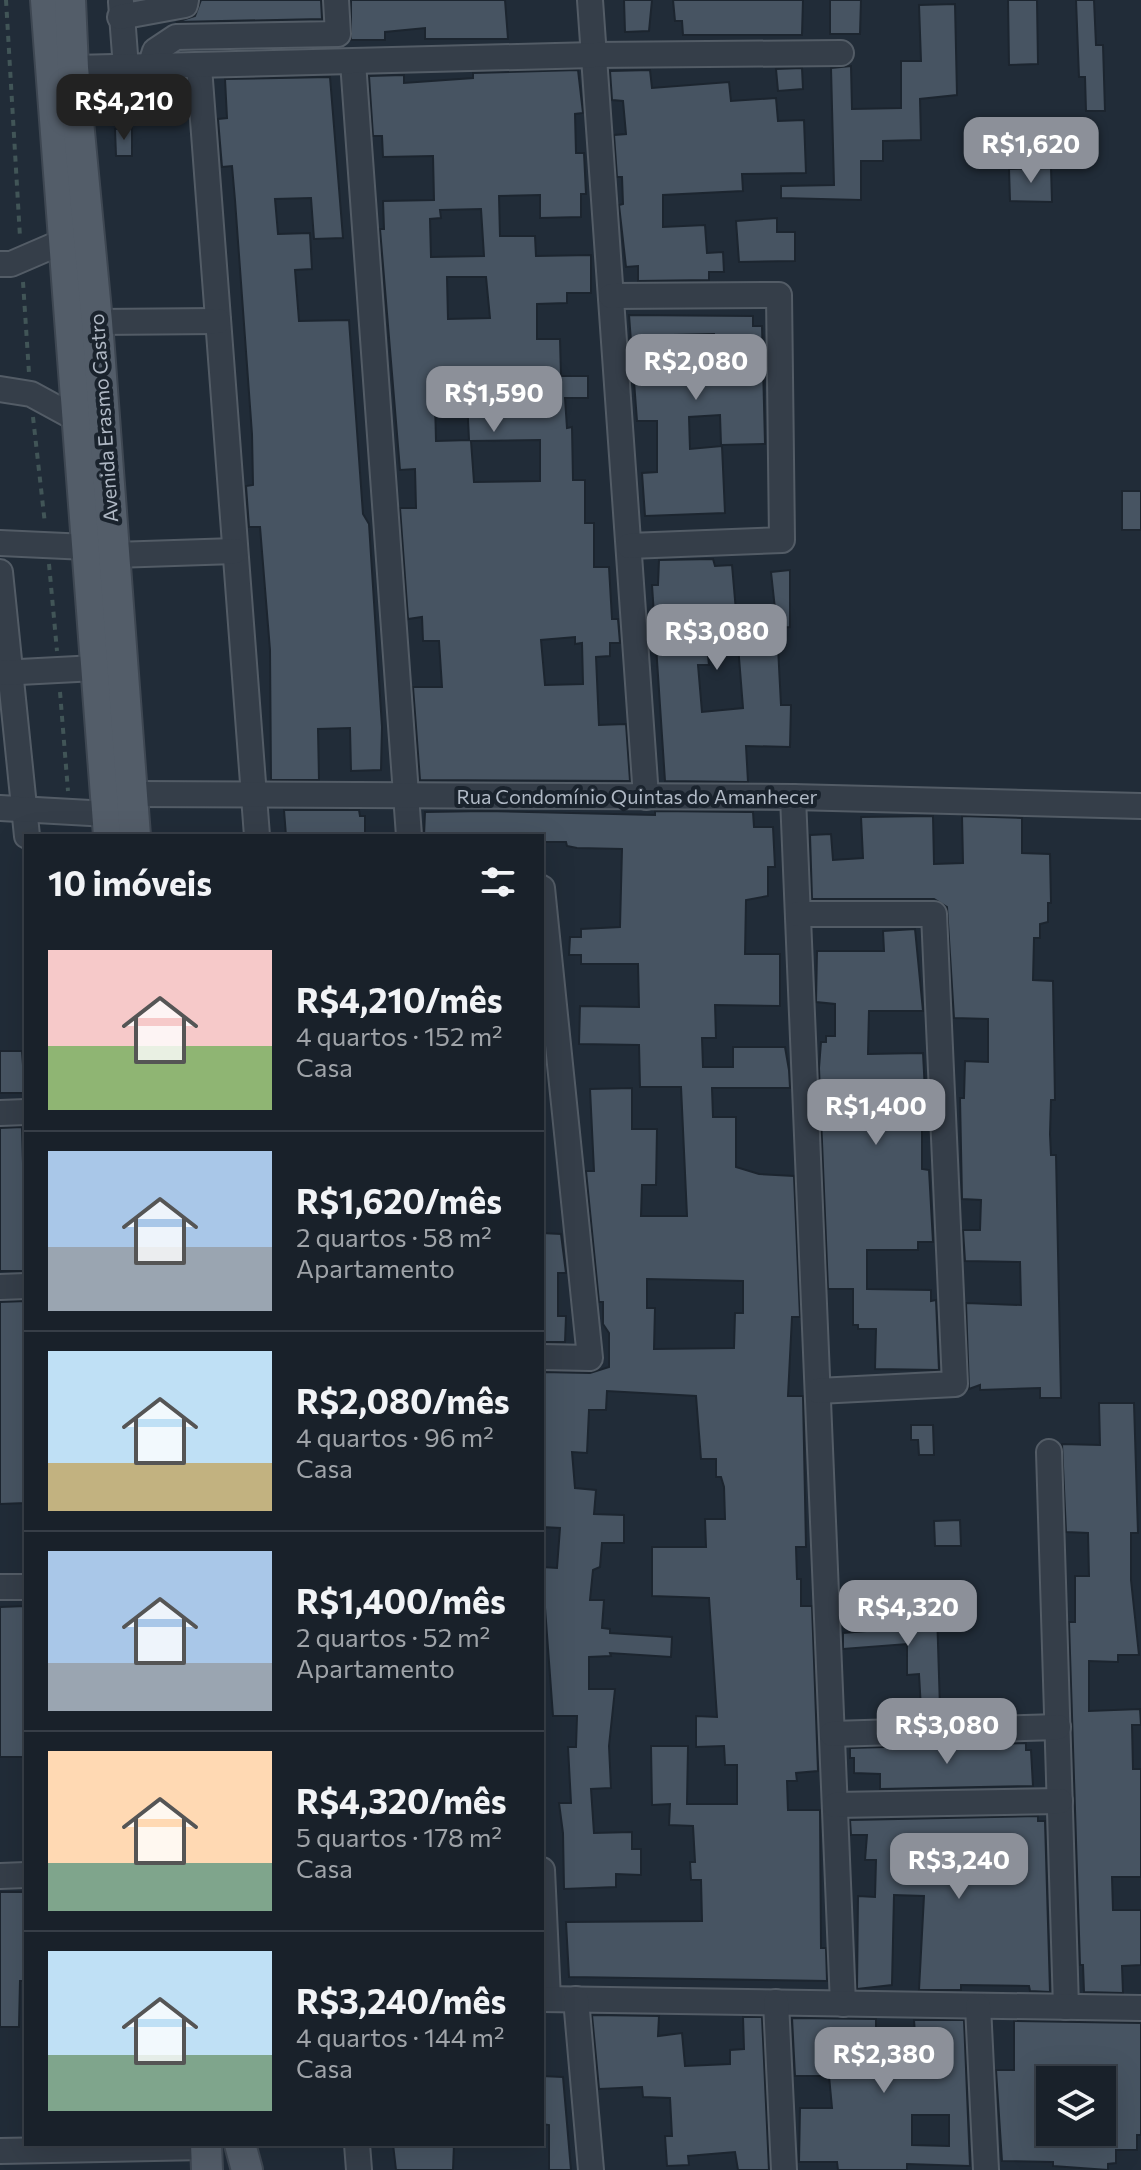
<!DOCTYPE html>
<html lang="pt">
<head>
<meta charset="utf-8">
<style>
  :root { --surface:#19212a; --page:#262e36; --text:#f1f3f6; --muted:#9fa3a8; --line:#373e47; --accent:#8c9099 }
  body { margin:0; font-family:Commissioner,sans-serif; background:var(--page); color:var(--text); height:100vh; display:flex; flex-direction:column; font-size:30px; white-space:nowrap }
  * { box-sizing:border-box; margin:0 }
  p { font-size:26px; color:var(--muted) }
  .icon { flex:none; width:44px; height:44px; fill:none; stroke:currentColor; stroke-width:2; stroke-linecap:round; stroke-linejoin:round }
  .map { position:relative; flex:1; overflow:hidden }
  .details { position:absolute; left:24px; top:834px; width:520px; height:1312px; display:flex; flex-direction:column; background:var(--surface); border-radius:0px; box-shadow:0 8px 32px #0002,0 0 0 2px var(--line) }
  .details>* { flex:none }
  .buttons { position:absolute; left:1036px; top:2066px; display:grid; gap:16px }
  .buttons a { display:grid; place-items:center; width:80px; height:80px; border-radius:0px; background:var(--surface); box-shadow:0 8px 32px #0002,0 0 0 2px var(--line); font-size:40px }
  .price { position:absolute; translate:-50% -68px; padding:0 18px; border-radius:16px; background:var(--accent); color:#fff; font-size:26px; line-height:52px; filter:drop-shadow(0 2px 4px #0008) }
  .price::after { content:''; position:absolute; left:50%; top:48px; width:24px; height:18px; margin-left:-12px; background:inherit; clip-path:polygon(0 0,100% 0,50% 100%) }
  .price.current { background:#222; color:#fff }
  ul { padding:0; list-style:none }
  li { display:flex; align-items:center; gap:24px; height:200px; padding:0 24px }
  li+li { border-top:2px solid var(--line) }
  li span { display:grid; place-items:center; flex:none; width:224px; height:160px; border-radius:0px; color:#555 }
  li>.icon { margin-inline-start:auto }
  span .icon { width:96px; height:96px; fill:#fffc; stroke-width:1 }
  li b { font-size:34px }
  h2 { display:flex; justify-content:space-between; align-items:center; height:96px; padding:0 24px; font-size:34px }
  .map>svg:first-child { display:block }
  .building { fill:#475462; stroke:#1c252f; stroke-width:2; fill-rule:evenodd }
  .lines { fill:none; stroke-linecap:round; stroke-linejoin:round }
  .minor-casing { stroke:#535c66; stroke-width:28 }
  .major-casing { stroke:#3e4752; stroke-width:34 }
  .path { stroke:#415557; stroke-width:4; stroke-dasharray:6 6; stroke-linecap:butt }
  .minor { stroke:#353e49; stroke-width:24 }
  .major { stroke:#535d69; stroke-width:30 }
  .labels { text-anchor:middle; stroke-width:8; stroke-linejoin:round; paint-order:stroke }
  .street-label { font-size:20px; fill:#b0b9c5; stroke:#1a232d }
</style>
</head>
<body>
<div class="map">
<svg width="1141" height="2170" viewBox="0 0 1141 2170">
  <rect width="100%" height="100%" fill="#212c38"/>
  <!-- building -->
  <g class="building">
    <polygon points="201,0 321,0 322,19 176,22 195,16"/>
    <polygon points="351,0 505,0 508,39 425,39 425,28 385,32 385,40 351,40"/>
    <polygon points="624,0 652,0 649,31 625,32"/>
    <polygon points="673,0 803,0 802,35 683,35 682,21 675,21"/>
    <polygon points="830,0 861,0 860,34 830,34"/>
    <polygon points="1008,0 1037,0 1038,64 1009,65"/>
    <polygon points="1076,0 1094,0 1096,45 1103,45 1105,111 1086,111 1085,77 1079,77"/>
    <polygon points="955,4 957,95 920,99 921,140 883,141 883,161 861,161 861,200 781,198 781,186 834,185 831,68 851,66 852,109 901,108 901,61 921,61 919,5"/>
    <polygon points="802,68 803,89 778,91 776,69"/>
    <path d="M578,70L583,113L575,114L576,153H584L586,194H581V217L540,218V195L499,196L500,236H535L536,256L591,255V293H567V303L537,304V339H560L561,376H588V398H565L567,428L572,427L573,480H585V523H594V567H609L612,619H618L620,643H610V656L596,657L599,725L626,724L630,781L420,780L413,687H442L439,641H423L422,617L408,619L400,508H416L415,469L400,470L380,229H384L383,201L434,200L433,156L383,157L382,136H373L369,76L404,75V83L473,78V73ZM481,209L484,256L431,257L430,219L441,218L440,210ZM447,277H486L490,318L448,319ZM467,399L469,440L436,441L435,400ZM540,440V481L474,482L471,441ZM575,637V644L582,643L583,684L545,685L541,640Z"/>
    <polygon points="650,70 652,88 729,82 731,101 776,98 778,121 804,120 806,173 742,174 743,191 663,195 663,227 705,225 707,253 723,252 724,272 709,272 709,280 638,281 638,266 626,267 619,205 623,204 622,177 617,177 614,135 626,134 623,101 612,100 610,71"/>
    <polygon points="330,77 343,238 314,239 311,198 275,199 278,234 310,233 312,269 295,270 299,321 349,320 363,514 369,524 382,727 381,770 351,771 350,728 318,729 319,780 271,780 270,650 260,527 249,527 246,486 253,485 252,434 235,200 232,166 222,167 218,119 227,118 225,79"/>
    <polygon points="132,128 132,156 116,156 115,129"/>
    <polygon points="1051,168 1052,202 1010,201 1009,169"/>
    <polygon points="777,218 777,232 795,232 795,261 739,262 736,221"/>
    <path d="M629,315L753,316V326H762L765,444L721,445L720,415L689,417L690,449L722,446L725,513L645,516L642,473L657,472V421H637ZM714,334L717,379L677,381L676,368H671L674,335Z"/>
    <rect x="1122" y="491" width="19" height="39"/>
    <path d="M713,559L715,566L732,565L736,611L775,609L771,572L790,570V627L777,628L781,705H791L790,747L746,746L748,782L665,781L652,585H658L659,560ZM738,645L743,708L702,712L698,665H709L707,646Z"/>
    <polygon points="284,810 359,810 360,816 365,816 365,833 286,836"/>
    <path d="M485,811L655,815V811L748,812H753L754,827H773L775,867H768V896L746,900L745,954H780V1006L715,1005L716,1038H702L703,1067H733V1047H785L789,1070L790,1088H712L713,1117H736V1167L759,1174L794,1176L800,1317H792L788,1396H803L806,1547H796L797,1579H801V1606H812L818,1771L796,1773L797,1781H787L788,1810H820L821,1948H826L827,1981L569,1977L566,1922L702,1921L701,1880H691L690,1862H695L693,1826L669,1825L670,1804L652,1805L651,1746H688L687,1804H737V1765H725L724,1746L696,1747V1716L717,1717L709,1598L652,1596V1547H706L705,1519H725L724,1487L721,1477H716V1459H701L696,1396L607,1391L606,1410H589L587,1453L572,1452L575,1488L596,1490L594,1514L624,1515V1543H602L600,1567L593,1570L590,1600H604L602,1628L610,1629V1633L672,1637L671,1657L610,1653L611,1656L589,1657V1689H615L609,1746L611,1788L591,1789L594,1833L632,1832V1849H641V1875L616,1874V1887L564,1889L563,1833L559,1803H571L568,1747H576L577,1716H553L542,1567L557,1568L560,1528L542,1527V1372L590,1373L609,1367V1333L603,1324V1302H599L586,1171H594L590,1089L632,1088V1129H657L656,1185H642L641,1216H687L681,1087H640L639,1045L579,1044L580,1006L639,1007L638,964H581V955H569L570,937H581V929L620,927L622,849L577,848L567,846L566,842H542V836H424L425,812ZM647,1279L743,1281V1313H735L734,1348L654,1349L655,1308H647Z"/>
    <polygon points="933,816 934,864 963,863 962,816 1022,818 1022,853 1050,854 1051,903 1048,903 1048,922 1040,924 1040,938 1034,938 1033,980 1053,981 1055,1100 1051,1100 1050,1134 1051,1155 1056,1155 1061,1398 1040,1398 1040,1388 980,1390 980,1385 969,1389 966,1303 1021,1305 1020,1262 965,1261 963,1230 980,1230 981,1200 962,1199 960,1098 964,1098 965,1061 988,1062 988,1019 954,1018 947,907 934,899 812,899 810,835 831,834 833,860 863,858 861,817"/>
    <path d="M915,929L923,1011H869L868,1054L923,1053L927,1130H922V1169L929,1170L933,1242H918V1250H867V1289L931,1290V1301L936,1300L939,1370L875,1369L876,1329H858V1325H853V1289H828L819,1068L821,1042H826V1036H835V1004L816,1002L817,951H884L883,931ZM858,1099L892,1100V1129H858Z"/>
    <polygon points="0,1051 22,1051 25,1093 0,1093"/>
    <polygon points="22,1127 26,1271 0,1271 0,1128"/>
    <polygon points="542,1233 561,1234 566,1273 558,1273 558,1316 566,1316 565,1342 542,1342"/>
    <polygon points="26,1301 26,1503 0,1504 0,1302"/>
    <polygon points="1099,1403 1134,1403 1138,1533 1131,1533 1131,1580 1139,1655 1118,1655 1118,1662 1089,1661 1089,1711 1140,1709 1141,1725 1132,1725 1133,1769 1141,1769 1141,1877 1112,1877 1113,1910 1141,1910 1141,1965 1122,1966 1123,1993 1084,1992 1083,1965 1080,1965 1069,1622 1075,1622 1075,1576 1089,1576 1088,1533 1066,1532 1062,1444 1100,1445"/>
    <polygon points="911,1425 933,1425 934,1455 919,1455 918,1440 911,1440"/>
    <polygon points="960,1520 961,1546 935,1546 934,1521"/>
    <polygon points="26,1606 26,1757 0,1757 0,1607"/>
    <polygon points="937,1612 940,1708 921,1709 919,1674 907,1675 907,1644 843,1649 843,1633 877,1630 876,1617"/>
    <polygon points="1026,1743 1026,1750 1031,1750 1033,1786 880,1789 880,1774 854,1773 854,1758 850,1758 850,1748"/>
    <polygon points="1038,1816 1038,1821 1045,1821 1050,1992 1030,1991 1029,1986 961,1985 961,1990 919,1990 924,1896 894,1895 892,1985 857,1989 858,1896 875,1897 876,1860 865,1860 867,1835 851,1835 850,1820"/>
    <polygon points="0,1892 26,1892 26,1981 20,1981 19,2027 0,2027"/>
    <polygon points="592,2015 659,2016 658,2036 682,2033 685,2066 730,2064 730,2050 744,2049 743,2017 762,2017 769,2170 738,2170 735,2152 688,2156 689,2165 667,2166 665,2136 672,2136 670,2098 643,2097 642,2087 599,2089"/>
    <path d="M792,2018L876,2019V2047L916,2048L914,2020H964L970,2166L907,2164V2170H838L837,2162H799L800,2108H832L829,2076H795ZM912,2115H949V2146L912,2145Z"/>
    <path d="M1014,2021L1141,2023V2135H1137V2150H1116V2163L1108,2164V2170L1053,2166V2162L1002,2161L996,2070H1014ZM1050,2080H1102V2132H1050Z"/>
    <polygon points="542,2076 563,2077 571,2170 549,2170 549,2125 542,2124"/>
    <polygon points="393,2144 454,2144 453,2170 396,2170"/>
  </g>
  <g class="lines">
    <!-- minor casing -->
    <g class="minor-casing">
      <g id="minor">
        <polyline points="590,0 646,797"/>
        <polyline points="121,2 126,68"/>
        <polyline points="120,17 185,5 186,0"/>
        <polyline points="353,62 409,836"/>
        <polyline points="150,67 155,51 176,37 338,34 336,0"/>
        <polyline points="199,67 257,836"/>
        <polyline points="73,68 594,55 841,53"/>
        <polyline points="0,264 11,264 62,242"/>
        <polyline points="611,296 779,295 782,540 629,546"/>
        <polyline points="97,322 218,321"/>
        <polyline points="0,389 31,394 77,419"/>
        <polyline points="0,543 87,547"/>
        <polyline points="114,555 235,551"/>
        <polyline points="0,572 27,836"/>
        <polyline points="0,673 96,668"/>
        <polyline points="132,794 793,797 1141,806"/>
        <polyline points="793,797 843,2004"/>
        <polyline points="0,808 108,814"/>
        <polyline points="542,888 590,1358 542,1357"/>
        <polyline points="798,914 934,914 955,1384 818,1391"/>
        <polyline points="0,1113 26,1112"/>
        <polyline points="0,1287 26,1286"/>
        <polyline points="1049,1452 1066,2007"/>
        <polyline points="0,1587 26,1587"/>
        <polyline points="832,1734 1058,1727"/>
        <polyline points="835,1805 1060,1801"/>
        <polyline points="542,1870 548,1999"/>
        <polyline points="0,1876 26,1875"/>
        <polyline points="542,1999 1141,2008"/>
        <polyline points="576,1999 591,2170"/>
        <polyline points="776,2002 784,2170"/>
        <polyline points="978,2006 986,2170"/>
        <polyline points="357,2144 359,2170"/>
        <polyline points="0,2151 206,2147"/>
      </g>
    </g>
    <!-- major casing -->
    <g class="major-casing">
      <g id="major">
        <polyline points="46,0 109,836"/>
        <polyline points="70,0 73,68 97,322 135,836"/>
        <polyline points="206,2144 207,2170"/>
        <polyline points="240,2144 247,2170"/>
      </g>
    </g>
    <!-- path -->
    <g class="path">
      <polyline points="6,0 20,237"/>
      <polyline points="23,282 29,373"/>
      <polyline points="33,417 45,524"/>
      <polyline points="49,564 57,651"/>
      <polyline points="60,692 68,791"/>
    </g>
    <!-- minor -->
    <use href="#minor" class="minor"/>
    <!-- major -->
    <use href="#major" class="major"/>
  </g>
  <g class="labels">
    <!-- street labels -->
    <g class="street-label">
      <text transform="translate(104 418) rotate(-94)" y="7">Avenida Erasmo Castro</text>
      <text x="637" y="804">Rua Condomínio Quintas do Amanhecer</text>
    </g>
  </g>
</svg>
<div class="buttons">
<a><svg class="icon" aria-label="layers" viewBox="0 0 24 24"><path d="M12 4l9 5-9 5-9-5zM3 14l9 5 9-5"/></svg></a>
</div>
<b class="price current" style="left:124px;top:142px">R$4,210</b>
<b class="price" style="left:1031px;top:185px">R$1,620</b>
<b class="price" style="left:696px;top:402px">R$2,080</b>
<b class="price" style="left:494px;top:434px">R$1,590</b>
<b class="price" style="left:717px;top:672px">R$3,080</b>
<b class="price" style="left:876px;top:1147px">R$1,400</b>
<b class="price" style="left:908px;top:1648px">R$4,320</b>
<b class="price" style="left:947px;top:1766px">R$3,080</b>
<b class="price" style="left:959px;top:1901px">R$3,240</b>
<b class="price" style="left:884px;top:2095px">R$2,380</b>
<section class="details">
<h2>10 imóveis<svg class="icon" aria-label="filters" viewBox="0 0 24 24"><path d="M4 7h16M4 17h16"/><circle cx="9" cy="7" r="2"/><circle cx="15" cy="17" r="2"/></svg></h2>
<ul>
<li><span style="background:linear-gradient(#f6c9c9 60%,#8fb573 0)"><svg class="icon" aria-label="home" viewBox="0 0 24 24"><path d="M3 11l9-7 9 7M6 9v11h12V9"/></svg></span><div><b>R$4,210/mês</b><p>4 quartos · 152 m²</p><p>Casa</p></div></li>
<li><span style="background:linear-gradient(#a9c7e8 60%,#9aa5b1 0)"><svg class="icon" aria-label="home" viewBox="0 0 24 24"><path d="M3 11l9-7 9 7M6 9v11h12V9"/></svg></span><div><b>R$1,620/mês</b><p>2 quartos · 58 m²</p><p>Apartamento</p></div></li>
<li><span style="background:linear-gradient(#bfe0f5 70%,#c2b280 0)"><svg class="icon" aria-label="home" viewBox="0 0 24 24"><path d="M3 11l9-7 9 7M6 9v11h12V9"/></svg></span><div><b>R$2,080/mês</b><p>4 quartos · 96 m²</p><p>Casa</p></div></li>
<li><span style="background:linear-gradient(#a9c7e8 70%,#9aa5b1 0)"><svg class="icon" aria-label="home" viewBox="0 0 24 24"><path d="M3 11l9-7 9 7M6 9v11h12V9"/></svg></span><div><b>R$1,400/mês</b><p>2 quartos · 52 m²</p><p>Apartamento</p></div></li>
<li><span style="background:linear-gradient(#ffd9b3 70%,#7fa58c 0)"><svg class="icon" aria-label="home" viewBox="0 0 24 24"><path d="M3 11l9-7 9 7M6 9v11h12V9"/></svg></span><div><b>R$4,320/mês</b><p>5 quartos · 178 m²</p><p>Casa</p></div></li>
<li><span style="background:linear-gradient(#bfe0f5 65%,#7fa58c 0)"><svg class="icon" aria-label="home" viewBox="0 0 24 24"><path d="M3 11l9-7 9 7M6 9v11h12V9"/></svg></span><div><b>R$3,240/mês</b><p>4 quartos · 144 m²</p><p>Casa</p></div></li>
</ul>
</section>
</div>
</body>
</html>
